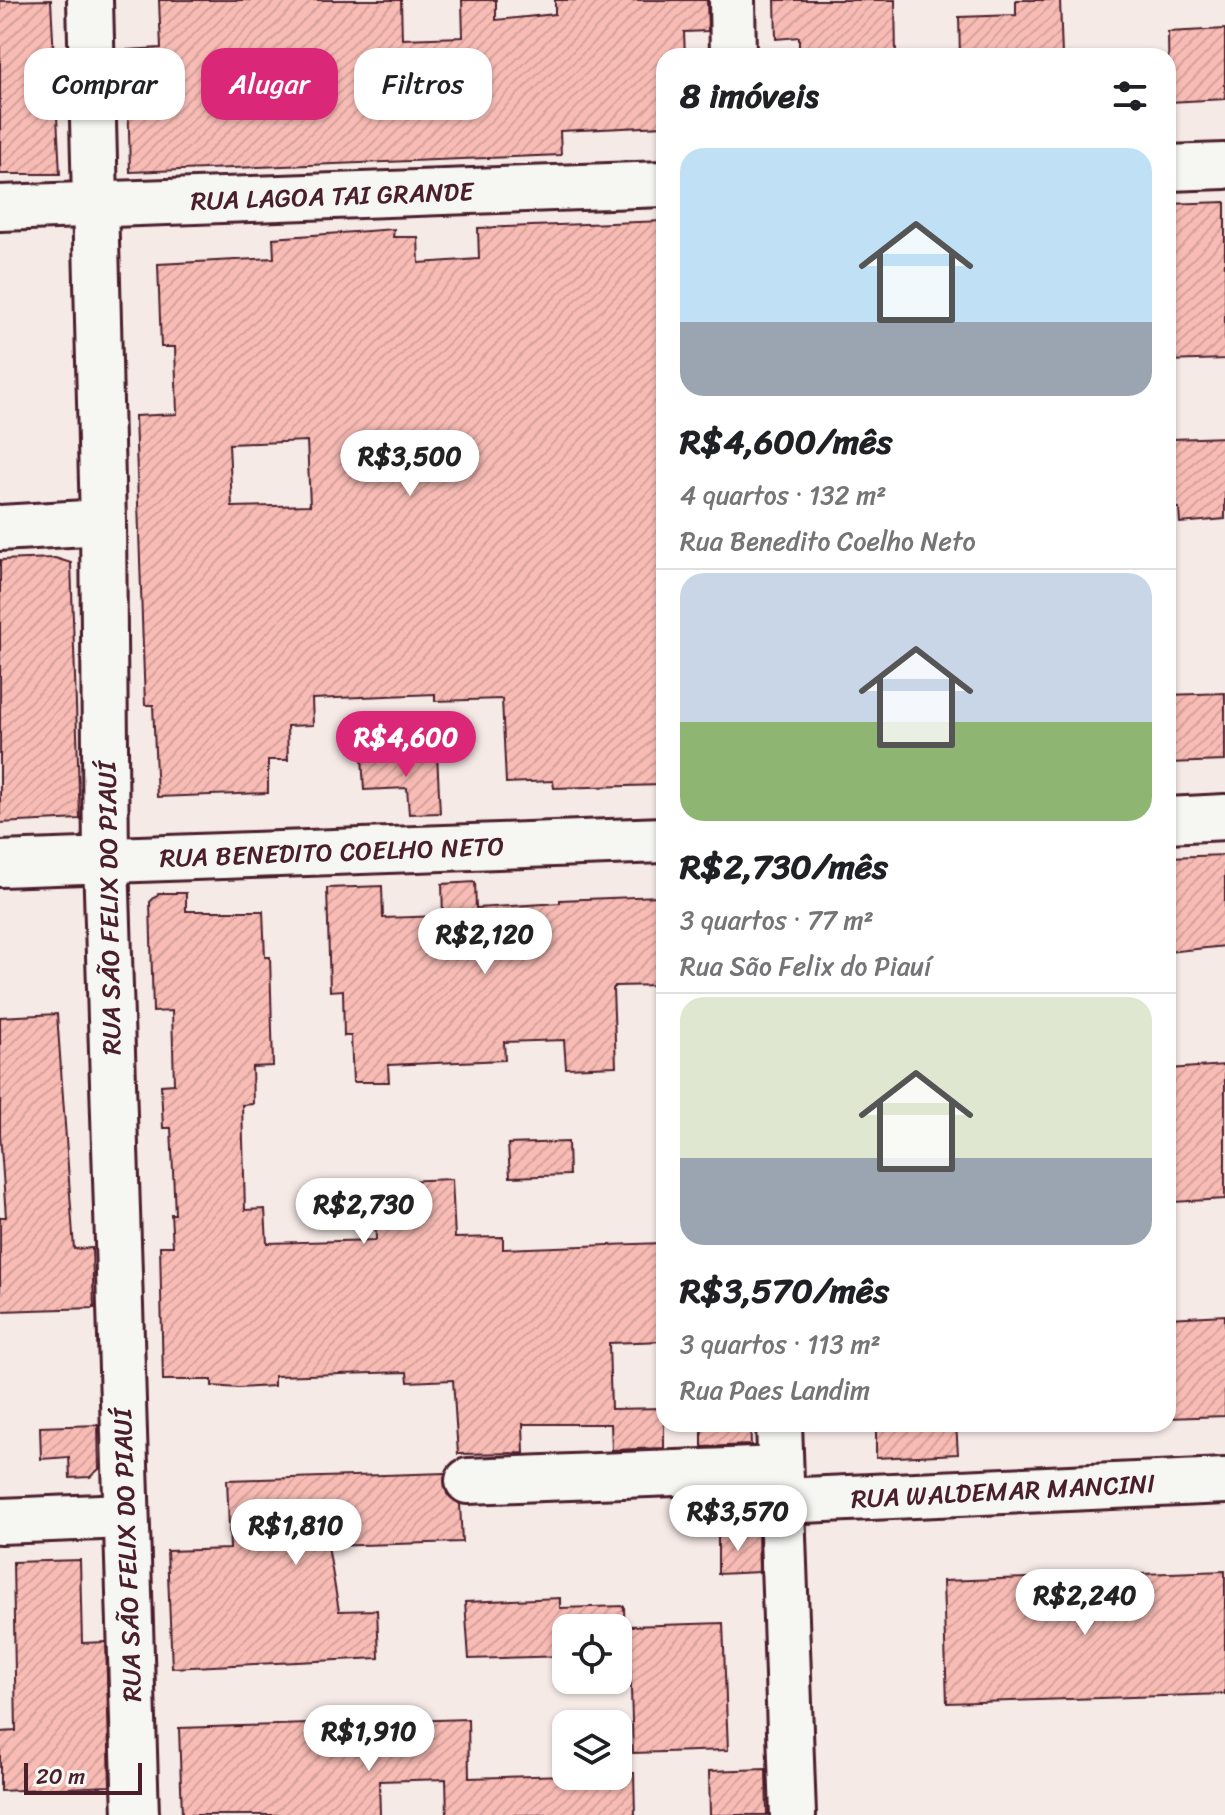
<!DOCTYPE html>
<html lang="pt">
<head>
<meta charset="utf-8">
<style>
  :root { --surface:#fff; --page:#f6f6f6; --text:#202124; --muted:#757577; --line:#e0e0e0; --accent:#db2777 }
  body { margin:0; font-family:Sriracha,sans-serif; background:var(--page); color:var(--text); height:100vh; display:flex; flex-direction:column; font-size:30px; white-space:nowrap }
  * { box-sizing:border-box; margin:0 }
  p { font-size:26px; color:var(--muted) }
  .icon { flex:none; width:44px; height:44px; fill:none; stroke:currentColor; stroke-width:2; stroke-linecap:round; stroke-linejoin:round }
  .map { position:relative; flex:1; overflow:hidden }
  .panel { position:absolute; left:656px; top:48px; width:520px; height:1384px; display:flex; flex-direction:column; background:var(--surface); border-radius:24px; box-shadow:0 2px 6px #0004 }
  .panel>* { flex:none }
  .guide { position:absolute; left:24px; top:48px; width:512px; height:72px; display:flex; gap:16px }
  .fabs { position:absolute; left:552px; top:1614px; display:grid; gap:16px }
  .fabs a { display:grid; place-items:center; width:80px; height:80px; border-radius:16px; background:var(--surface); box-shadow:0 2px 6px #0004; font-size:40px }
  .scale { position:absolute; left:24px; bottom:20px; width:118px; box-sizing:border-box; padding-left:8px; border:4px solid #4a1f2b; border-top:0; font-size:22px; line-height:28px; white-space:nowrap; color:#4a1f2b; -webkit-text-stroke:6px #f6f6f2; paint-order:stroke }
  .price { position:absolute; translate:-50% -68px; padding:0 18px; border-radius:28px; background:#fff; color:#222; font-size:26px; line-height:52px; filter:drop-shadow(0 2px 4px #0008) }
  .price::after { content:''; position:absolute; left:50%; top:48px; width:24px; height:18px; margin-left:-12px; background:inherit; clip-path:polygon(0 0,100% 0,50% 100%) }
  .price.on { background:var(--accent); color:#fff }
  ul { padding:0; list-style:none }
  li { display:grid; align-content:center; gap:16px; height:424px; padding:0 24px }
  li+li { border-top:2px solid var(--line) }
  li span { display:grid; place-items:center; height:248px; border-radius:24px; color:#555 }
  li>.icon { margin-inline-start:auto }
  span .icon { width:144px; height:144px; fill:#fffc; stroke-width:1 }
  li b { font-size:34px }
  h2 { display:flex; justify-content:space-between; align-items:center; height:96px; padding:0 24px; font-size:34px }
  .chip { padding:0 28px; border-radius:24px; background:var(--surface); box-shadow:0 2px 6px #0004; font-size:28px; line-height:72px }
  .chip.on { background:var(--accent); color:#fff }
  .map>svg:first-child { display:block }
  .building { fill:url(#building-hatch); stroke:#4a1f2b; stroke-width:2; fill-rule:evenodd }
  .lines { fill:none; stroke-linecap:round; stroke-linejoin:round }
  .minor-casing { stroke:#4a1f2b; stroke-width:50 }
  .minor { stroke:#f6f6f2; stroke-width:44 }
  .labels { text-anchor:middle; stroke-width:6; stroke-linejoin:round; paint-order:stroke }
  .street-label { font-size:26px; fill:#4a1f2b; stroke:#f6f6f2 }
</style>
</head>
<body>
<div class="map">
<svg width="1225" height="1815" viewBox="0 0 1225 1815">
  <defs>
    <pattern id="building-hatch" width="6" height="6" patternUnits="userSpaceOnUse" patternTransform="scale(2)"><rect width="6" height="6" fill="#f8bcb5"/><path d="M-1 1l2-2M0 6l6-6M5 7l2-2" fill="none" stroke="#d6a19c"/></pattern>
  </defs>
  <rect width="100%" height="100%" fill="#f6eae6"/>
  <filter id="ink" filterUnits="userSpaceOnUse"><feTurbulence type="fractalNoise" baseFrequency=".0125" numOctaves="2"/><feDisplacementMap in="SourceGraphic" scale="16" xChannelSelector="R" yChannelSelector="G"/><feConvolveMatrix kernelMatrix="1 2 1 2 8 2 1 2 1" color-interpolation-filters="sRGB"/></filter>
  <g filter="url(#ink)">
    <!-- building -->
    <g class="building">
      <polygon points="51,0 60,174 0,174 0,1"/>
      <polygon points="159,0 401,0 402,39 463,37 462,0 496,0 496,20 555,14 555,0 707,0 708,31 684,32 685,56 664,56 664,126 560,131 561,155 130,172 127,50 161,48"/>
      <polygon points="775,0 895,0 896,56 799,56 799,37 776,39"/>
      <polygon points="1016,0 1060,0 1062,56 960,56 959,17 1016,15"/>
      <polygon points="1225,29 1225,99 1169,102 1168,32"/>
      <polygon points="1225,202 1225,359 1168,361 1168,204"/>
      <path d="M664,221V705H658L662,785L554,788L553,781L506,783L502,699L435,701V694L312,699L313,725L287,726L288,760H268V793L157,797L153,705H145L135,416L177,414L175,347H161L158,264L274,258L273,238L394,229L393,237H418L419,263L479,259L478,228ZM307,441L310,505L232,507L229,444Z"/>
      <polygon points="1225,437 1225,519 1180,523 1179,508 1174,508 1173,439"/>
      <polygon points="55,558 71,563 80,819 0,823 0,560"/>
      <polygon points="1225,693 1225,761 1168,763 1168,695"/>
      <polygon points="437,754 440,813 409,814 407,788 364,790 362,757"/>
      <polygon points="1225,855 1225,946 1168,952 1168,857"/>
      <polygon points="475,882 476,908 560,903 560,900 659,896 661,985 615,986 613,989 616,1066 566,1068 564,1040 504,1042 505,1060 388,1065 389,1082 353,1082 351,1036 344,1036 343,990 330,991 327,888 382,886 383,918 443,916 442,884"/>
      <polygon points="159,893 186,893 186,911 263,911 265,957 270,957 273,1066 252,1067 253,1104 242,1105 245,1210 265,1209 267,1243 376,1240 374,1182 452,1179 455,1238 503,1237 503,1249 661,1243 664,1341 609,1343 611,1409 664,1408 664,1448 612,1450 611,1424 523,1424 524,1453 458,1454 453,1380 408,1382 407,1372 274,1376 274,1386 238,1388 212,1386 212,1380 163,1380 160,1246 173,1246 171,1214 175,1214 171,1128 163,1128 161,1085 174,1084 172,1011 153,1012 150,902"/>
      <polygon points="57,1014 74,1249 92,1248 94,1308 0,1311 0,1217 6,1217 0,1133 0,1017"/>
      <polygon points="1225,1065 1225,1199 1173,1202 1171,1174 1168,1174 1169,1069"/>
      <polygon points="568,1142 569,1175 510,1177 508,1144"/>
      <polygon points="1225,1315 1225,1416 1168,1418 1168,1318"/>
      <polygon points="702,1424 750,1424 751,1445 702,1447"/>
      <polygon points="876,1424 956,1424 958,1454 876,1458"/>
      <polygon points="98,1425 99,1469 90,1477 70,1478 69,1457 41,1459 40,1427"/>
      <polygon points="445,1473 447,1494 460,1504 462,1542 328,1546 339,1611 377,1610 379,1658 172,1668 167,1551 230,1549 227,1480"/>
      <polygon points="758,1532 759,1572 718,1574 718,1533"/>
      <polygon points="80,1560 82,1643 106,1642 110,1786 0,1791 0,1732 16,1731 13,1562"/>
      <polygon points="1225,1571 1225,1694 947,1703 943,1581"/>
      <polygon points="560,1598 560,1608 624,1606 625,1654 618,1655 618,1628 566,1628 566,1656 469,1659 465,1602"/>
      <polygon points="723,1623 728,1750 633,1753 629,1626"/>
      <polygon points="468,1719 469,1778 634,1773 635,1815 447,1815 446,1779 379,1781 380,1815 182,1815 179,1728"/>
      <polygon points="766,1769 767,1815 710,1815 709,1771"/>
    </g>
    <g class="lines">
      <!-- minor casing -->
      <g class="minor-casing">
        <g id="minor">
          <polyline points="90,0 103,522 106,860 136,1815"/>
          <polyline points="732,0 733,56"/>
          <polyline points="1168,168 1225,166"/>
          <polyline points="0,208 664,184"/>
          <polyline points="0,528 103,522"/>
          <polyline points="1168,820 1225,817"/>
          <polyline points="0,864 664,840"/>
          <polyline points="779,1424 793,1815"/>
          <polyline points="468,1481 780,1469"/>
          <polyline points="781,1501 1225,1481"/>
          <polyline points="0,1521 126,1516"/>
        </g>
      </g>
      <!-- minor -->
      <use href="#minor" class="minor"/>
    </g>
  </g>
  <g class="labels">
    <!-- street labels -->
    <g class="street-label">
      <text transform="translate(332 196) rotate(-2)" y="9">RUA LAGOA TAI GRANDE</text>
      <text transform="translate(332 852) rotate(-2)" y="9">RUA BENEDITO COELHO NETO</text>
      <text transform="translate(109 908) rotate(-91)" y="9">RUA SÃO FELIX DO PIAUÍ</text>
      <text transform="translate(1003 1491) rotate(-3)" y="9">RUA WALDEMAR MANCINI</text>
      <text transform="translate(127 1555) rotate(-92)" y="9">RUA SÃO FELIX DO PIAUÍ</text>
    </g>
  </g>
</svg>
<div class="fabs">
<a><svg class="icon" aria-label="locate" viewBox="0 0 24 24"><circle cx="12" cy="12" r="6"/><path d="M12 2v4M12 18v4M2 12h4M18 12h4"/></svg></a>
<a><svg class="icon" aria-label="layers" viewBox="0 0 24 24"><path d="M12 4l9 5-9 5-9-5zM3 14l9 5 9-5"/></svg></a>
</div>
<div class="scale">20 m</div>
<b class="price" style="left:410px;top:498px">R$3,500</b>
<b class="price on" style="left:406px;top:779px">R$4,600</b>
<b class="price" style="left:485px;top:976px">R$2,120</b>
<b class="price" style="left:364px;top:1246px">R$2,730</b>
<b class="price" style="left:738px;top:1553px">R$3,570</b>
<b class="price" style="left:296px;top:1567px">R$1,810</b>
<b class="price" style="left:1085px;top:1637px">R$2,240</b>
<b class="price" style="left:369px;top:1773px">R$1,910</b>
<div class="guide">
<a class="chip">Comprar</a>
<a class="chip on">Alugar</a>
<a class="chip">Filtros</a>
</div>
<section class="panel">
<h2>8 imóveis<svg class="icon" aria-label="filters" viewBox="0 0 24 24"><path d="M4 7h16M4 17h16"/><circle cx="9" cy="7" r="2"/><circle cx="15" cy="17" r="2"/></svg></h2>
<ul>
<li><span style="background:linear-gradient(#bfe0f5 70%,#9aa5b1 0)"><svg class="icon" aria-label="home" viewBox="0 0 24 24"><path d="M3 11l9-7 9 7M6 9v11h12V9"/></svg></span><div><b>R$4,600/mês</b><p>4 quartos · 132 m²</p><p>Rua Benedito Coelho Neto</p></div></li>
<li><span style="background:linear-gradient(#c9d6e8 60%,#8fb573 0)"><svg class="icon" aria-label="home" viewBox="0 0 24 24"><path d="M3 11l9-7 9 7M6 9v11h12V9"/></svg></span><div><b>R$2,730/mês</b><p>3 quartos · 77 m²</p><p>Rua São Felix do Piauí</p></div></li>
<li><span style="background:linear-gradient(#dfe7d0 65%,#9aa5b1 0)"><svg class="icon" aria-label="home" viewBox="0 0 24 24"><path d="M3 11l9-7 9 7M6 9v11h12V9"/></svg></span><div><b>R$3,570/mês</b><p>3 quartos · 113 m²</p><p>Rua Paes Landim</p></div></li>
</ul>
</section>
</div>
</body>
</html>
